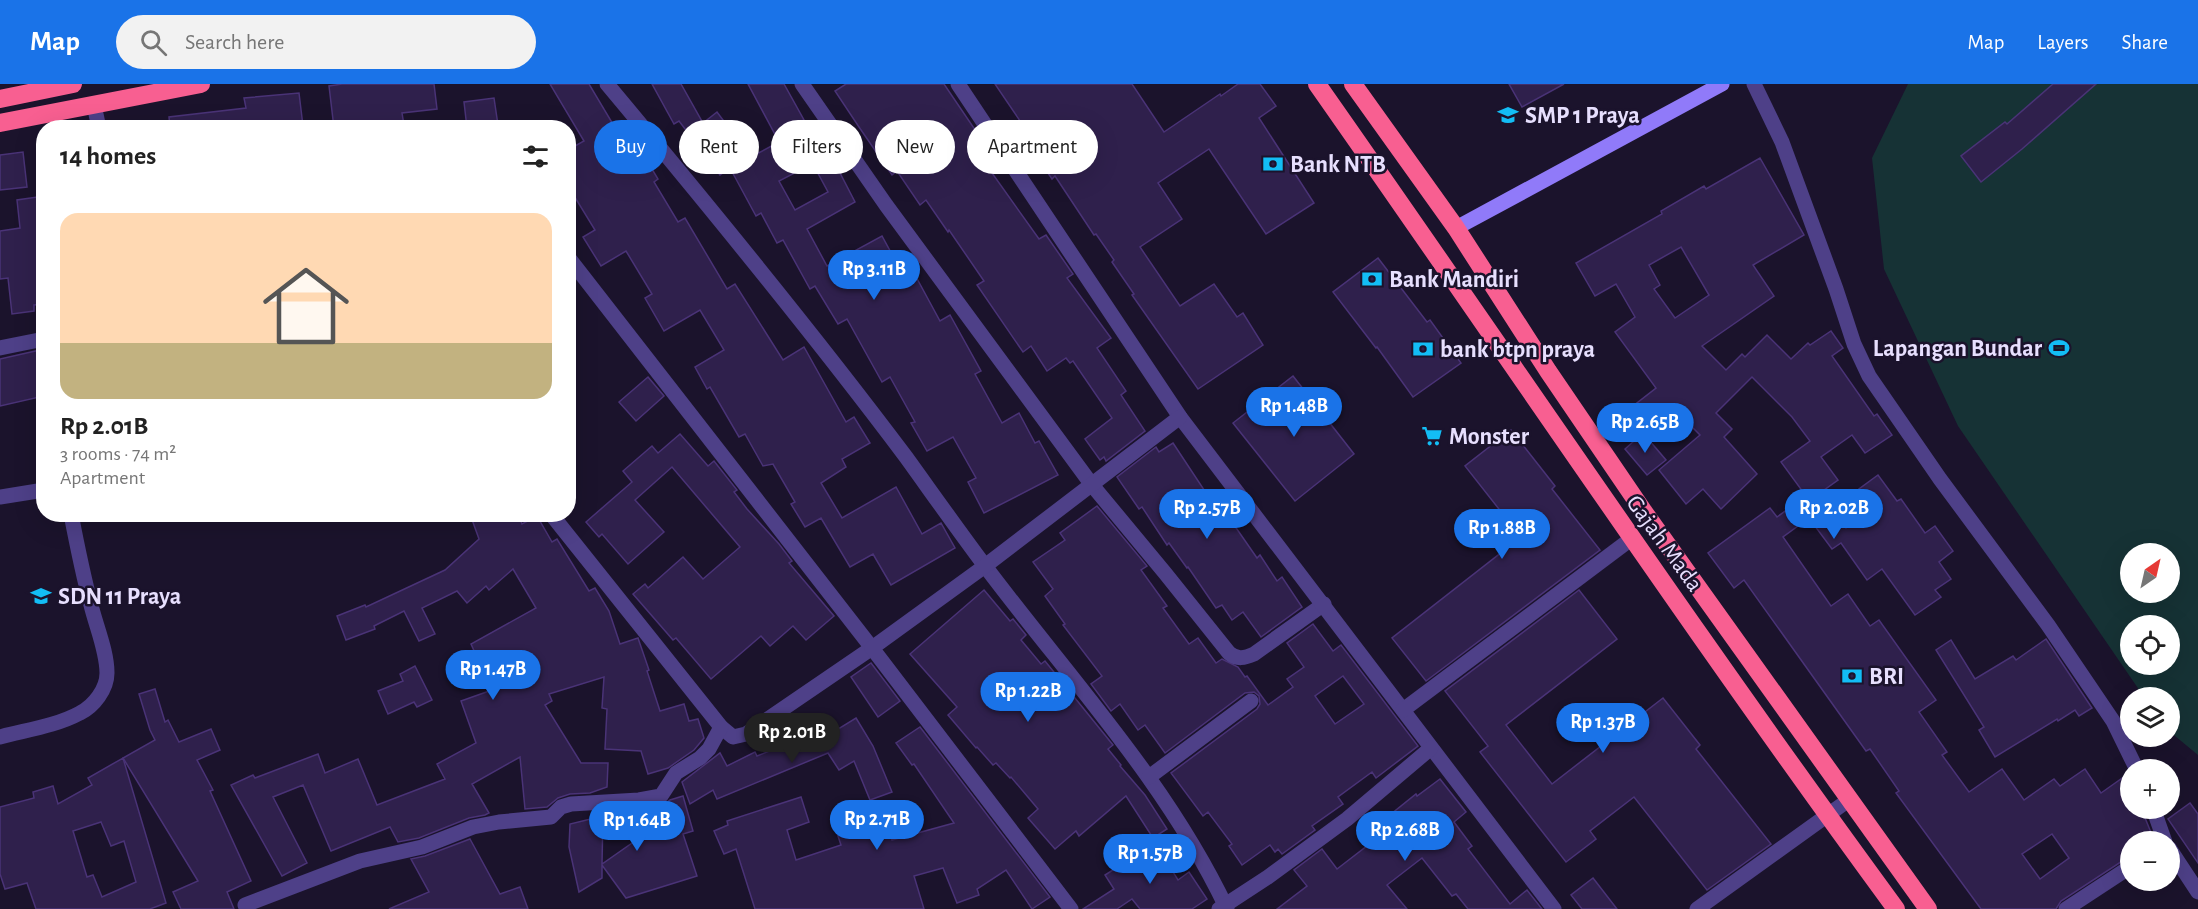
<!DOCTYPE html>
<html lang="en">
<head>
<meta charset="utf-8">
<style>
  :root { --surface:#fff; --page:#f2f2f2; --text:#222; --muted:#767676; --accent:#1a73e8 }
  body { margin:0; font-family:"Alegreya Sans",sans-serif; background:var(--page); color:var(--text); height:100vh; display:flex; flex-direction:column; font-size:22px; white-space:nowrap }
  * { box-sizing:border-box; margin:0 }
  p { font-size:20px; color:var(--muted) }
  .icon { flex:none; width:33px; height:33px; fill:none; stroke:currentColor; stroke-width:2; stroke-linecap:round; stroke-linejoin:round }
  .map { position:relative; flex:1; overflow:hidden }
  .details { position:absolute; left:36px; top:36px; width:540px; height:402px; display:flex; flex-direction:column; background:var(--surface); border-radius:24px; box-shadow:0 6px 24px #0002 }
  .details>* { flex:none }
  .top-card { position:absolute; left:594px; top:36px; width:570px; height:54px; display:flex; gap:12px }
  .needle { width:39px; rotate:34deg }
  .controls { position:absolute; left:2120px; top:459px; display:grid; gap:12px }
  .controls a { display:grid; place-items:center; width:60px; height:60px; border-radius:50%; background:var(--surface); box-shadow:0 6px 24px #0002; font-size:30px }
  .price { position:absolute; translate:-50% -51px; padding:0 14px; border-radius:21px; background:var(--accent); color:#fff; font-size:20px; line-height:39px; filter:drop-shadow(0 2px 3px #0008) }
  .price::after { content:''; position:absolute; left:50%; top:36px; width:18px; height:14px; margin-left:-9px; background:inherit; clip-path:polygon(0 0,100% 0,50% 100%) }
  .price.active { background:#222; color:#fff }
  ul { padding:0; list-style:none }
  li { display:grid; align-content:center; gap:12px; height:318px; padding:0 24px }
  li span { display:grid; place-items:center; height:186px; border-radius:18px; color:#555 }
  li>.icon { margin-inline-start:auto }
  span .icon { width:108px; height:108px; fill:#fffc; stroke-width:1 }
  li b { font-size:26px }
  h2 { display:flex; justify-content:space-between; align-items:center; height:72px; padding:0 24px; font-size:26px }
  .chip { padding:0 21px; border-radius:27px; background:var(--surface); box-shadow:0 6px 24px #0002; font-size:21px; line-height:54px }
  .chip.active { background:var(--accent); color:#fff }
  header { display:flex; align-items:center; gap:36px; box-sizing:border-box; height:84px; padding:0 30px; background:var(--accent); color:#fff }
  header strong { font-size:28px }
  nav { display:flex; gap:33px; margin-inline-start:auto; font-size:21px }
  .search { width:420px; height:54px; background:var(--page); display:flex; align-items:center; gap:15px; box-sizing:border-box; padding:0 21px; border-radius:33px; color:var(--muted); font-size:22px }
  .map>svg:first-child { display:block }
  .green { fill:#163235; fill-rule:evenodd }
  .building { fill:#2f204c; stroke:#4a3377; stroke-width:1.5; fill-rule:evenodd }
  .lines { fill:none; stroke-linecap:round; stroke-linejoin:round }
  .street { stroke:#4e4088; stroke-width:15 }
  .secondary { stroke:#907af9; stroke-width:15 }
  .highway { stroke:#f85f91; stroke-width:18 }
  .labels { text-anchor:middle; stroke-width:5; stroke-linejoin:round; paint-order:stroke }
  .poi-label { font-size:24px; font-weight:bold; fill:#e7dffe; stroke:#1b132c; text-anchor:start }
  .street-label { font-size:24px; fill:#e7dffe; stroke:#1b132c }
</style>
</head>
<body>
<header>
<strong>Map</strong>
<div class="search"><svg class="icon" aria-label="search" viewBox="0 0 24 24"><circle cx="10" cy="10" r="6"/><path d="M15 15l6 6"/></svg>Search here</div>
<nav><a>Map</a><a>Layers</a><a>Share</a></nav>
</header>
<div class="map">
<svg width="2198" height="825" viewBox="0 0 2198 825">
  <rect width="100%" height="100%" fill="#1b132c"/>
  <!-- green -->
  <path class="green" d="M1908,0H2198V671L2169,647V614L2144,613L1958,342L1884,185L1872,74ZM2130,470H2169V508H2130ZM2130,542H2169V580H2130Z"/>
  <!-- building -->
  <g class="building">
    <polygon points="342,0 434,0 437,25 402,29 404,41 379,44 334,44 329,2"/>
    <polygon points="550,0 589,0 614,42 621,38 644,76 646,75 658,95 654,98 678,138 685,134 727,205 735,200 783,276 804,263 846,338 854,333 870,359 842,375 846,383 821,399 842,434 896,403 922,450 941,439 955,464 891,501 873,470 850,483 821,434 805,443 791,420 795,418 773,380 763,382 745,350 739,353 710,303 707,305 695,283 724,266 700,226 664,247 645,214 652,210 626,167 601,182 583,153 595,146 568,102 568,66 584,57"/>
    <polygon points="652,0 681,0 703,39 717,28 751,73 779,58 748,0 784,0 804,36 790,44 810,81 779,97 795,126 828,108 807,69 825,60 855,118 807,145 827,182 882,152 906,196 915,191 940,237 950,231 981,287 975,290 1002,339 1019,329 1035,359 1039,357 1058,391 984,429 968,398 976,394 953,353 927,367 911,339 915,338 890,293 882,298 847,235 838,240 815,202 810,205 783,156 777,159 761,129 756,132 730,84 720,91 679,37 674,40"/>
    <polygon points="846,0 944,0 1001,84 992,89 1039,155 1046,151 1073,190 1067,194 1111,254 1097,264 1126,307 1121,311 1145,347 1106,377 1104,373 1100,376 1085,355 1112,334 1073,277 1070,279 1066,274 1047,287 1031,262 1023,268 977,201 984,197 949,146 948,148 926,116 920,121 897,87 892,91 859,43 835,7"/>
    <polygon points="995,0 1132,0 1164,48 1220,10 1221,12 1238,0 1260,0 1276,22 1259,34 1314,119 1266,150 1209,65 1158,99 1182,135 1140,163 1180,222 1214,200 1237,233 1243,229 1263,261 1198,305 1132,211 1134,210 1112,178 1114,176 1096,150 1094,151 1055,92 1052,95 1040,77 1033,65 1037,62"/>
    <polygon points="1509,0 1564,0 1522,23"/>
    <polygon points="2053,0 2096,0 2022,65 1981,98 1961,72 2005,38 2007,40"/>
    <polygon points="299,9 303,42 288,44 170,44 169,33 246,24 244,14"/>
    <polygon points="494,14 498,41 467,44 464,18"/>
    <polygon points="23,68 27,103 0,106 0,71"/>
    <path d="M1760,74L1804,151L1753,181L1774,212L1702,262L1726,286L1742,270L1745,273L1767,251L1791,275L1808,259L1810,261L1831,247L1843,264L1832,272L1874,332L1877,330L1892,351L1865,369L1852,351L1821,373L1838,396L1820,409L1846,444L1873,425L1859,405L1878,391L1897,417L1901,415L1925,449L1935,442L1953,467L1939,478L1951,495L1935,506L1941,513L1915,531L1882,485L1867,496L1841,459L1832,465L1809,434L1783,453L1831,522L1848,510L1870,542L1879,536L1936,616L1919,628L1947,668L1942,671L1969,708L2002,685L2024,716L2054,695L2060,702L2085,685L2101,709L2128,690L2130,692V724H2141L2152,751L2143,758H2130V772L2061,817L2056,825H1981L1896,709L1899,707L1870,665L1866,667L1744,496L1734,504L1708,469L1770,424L1777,433L1806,412L1781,378L1810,357L1792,333L1752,293L1716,329L1732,345L1724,353L1757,390L1721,425L1703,405L1686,420L1659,386L1700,351L1676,327L1646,350L1628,326L1656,304L1615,248L1635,233L1616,200L1595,212L1576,179L1662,130L1661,127L1704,102L1706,105ZM1681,163L1709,211L1675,234L1654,205L1660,201L1649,181ZM2052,750L2069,774L2040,795L2022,770Z"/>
    <polygon points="44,112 44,220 34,221 34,227 12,230 8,194 0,195 0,147 20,144 17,116"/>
    <polygon points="1378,174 1427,238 1430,236 1461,279 1413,313 1377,263 1376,264 1333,208"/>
    <polygon points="40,266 44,279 44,312 0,322 0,275"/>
    <polygon points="1293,292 1354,370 1295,417 1233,339"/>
    <polygon points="648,293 664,312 636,337 619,318"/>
    <polygon points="1511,346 1555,402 1552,405 1600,466 1426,597 1392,554 1521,453 1465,382"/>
    <polygon points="1643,349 1666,376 1647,391 1625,365"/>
    <polygon points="680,350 708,382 714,377 737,406 734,408 747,425 779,460 792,477 789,479 834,532 806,556 793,542 770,562 761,552 711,595 676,554 673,556 633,510 645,500 648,504 683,473 703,495 740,463 672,383 635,416 664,448 628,480 602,450 599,453 586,438 632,398 623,387 652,362 658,369"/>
    <polygon points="1173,359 1210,415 1214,412 1257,474 1260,471 1277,497 1282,493 1302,523 1261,553 1243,528 1232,536 1222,521 1216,524 1188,483 1187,484 1169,459 1167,461 1142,423 1139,425 1117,393 1156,363 1159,368"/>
    <path d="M1097,422L1147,482L1141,486L1167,522L1163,524L1189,560L1198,554L1216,579L1222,575L1238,583L1245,593L1247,592L1268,621L1293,603L1287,595L1304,583L1287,559L1313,540L1333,567L1341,561L1418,662L1376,694L1372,688L1338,713L1343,720L1312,742L1315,746L1282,770L1278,765L1275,768L1270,761L1242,781L1229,762L1232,760L1208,728L1203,732L1171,689L1257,625L1260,620L1259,612L1254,608L1245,609L1165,669L1145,641L1138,646L1120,620L1111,627L1091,600L1102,592L1063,541L1065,540L1045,512L1053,505L1033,478L1065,456L1060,449ZM1343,592L1364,620L1335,640L1315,612Z"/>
    <polygon points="470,430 518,430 522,440 537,432 552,458 557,455 589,507 595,504 609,527 620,560 638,554 649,586 647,587 660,627 684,620 689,637 698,635 704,654 694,666 668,684 648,690 641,667 605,665 607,625 602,624 604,593 549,610 552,617 545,621 581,679 608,679 607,703 590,709 570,710 558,714 547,723 525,725 520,673 472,700 489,729 485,731 469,734 419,754 398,758 390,743 331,767 303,701 273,713 307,779 282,792 231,701 253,691 255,694 318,670 325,689 358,675 377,721 445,695 437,680 476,659 461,617 492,606 471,560 536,524 513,485 489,506 486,502 467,519 457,507 422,524 435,550 419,557 404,527 374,542 375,545 346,556 337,532 365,521 366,523 445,486 479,455"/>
    <polygon points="984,506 1010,537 1013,535 1026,551 1021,556 1041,580 1045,577 1113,661 1108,665 1121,681 1120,682 1145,711 1167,745 1153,754 1126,712 1079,752 1076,747 1055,765 1028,734 1038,725 1011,693 1010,694 996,679 993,681 977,663 976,664 948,631 957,623 910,570"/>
    <polygon points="1579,506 1617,555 1506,641 1552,700 1663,614 1700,661 1696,665 1771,760 1707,806 1634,713 1590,747 1596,755 1566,778 1480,668 1488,662 1445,607"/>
    <polygon points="2046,555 2092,624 2079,632 2075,626 2058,637 2057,635 1995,673 1979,646 1984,643 1936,566 1951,556 1975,595 2013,572 2016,576"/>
    <polygon points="871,579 900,617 878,633 851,593"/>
    <polygon points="415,582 432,616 417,623 414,618 388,630 378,607 403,597 400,590"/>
    <polygon points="155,605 165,638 168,636 179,658 211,645 220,666 197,676 213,706 210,707 251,797 227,808 234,825 181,825 173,808 198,797 123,674 155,656 150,646 139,610"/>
    <polygon points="856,634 873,662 892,708 870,716 854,677 839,686 828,669 717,715 713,706 690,720 682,698 720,669 727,682 755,668 757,672 810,651 814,660"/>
    <polygon points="920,643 1050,813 1032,825 1006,786 977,805 979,811 957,819 943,784 914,792 924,825 755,825 736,765 724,770 714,747 728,741 727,737 801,713 809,738 787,746 796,776 841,761 833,737 860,727 883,721 892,756 954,739 914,680 912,681 896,659"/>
    <path d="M123,674L166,819L150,825H36L27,799L5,805L0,790V723L34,714L33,708L53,702L58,720L92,701L88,694ZM101,738L111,762L124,757L136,798L102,813L93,791L87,793L73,747Z"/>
    <polygon points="1440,695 1466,728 1454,738 1472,762 1468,765 1510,820 1527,806 1542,825 1468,825 1456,810 1452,812 1422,774 1387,801 1407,825 1277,825 1307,802 1294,786 1322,765 1337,785 1381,751 1375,743 1416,710 1417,712"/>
    <polygon points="683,712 693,747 683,750 697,792 626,814 602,781 602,794 579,808 569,763 570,740 603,732 602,780 652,745 647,725 663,721 670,716"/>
    <polygon points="2190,719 2198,730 2198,779 2168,735"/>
    <polygon points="470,755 500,810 520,803 528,825 389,825 429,808 411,775 425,772"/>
    <polygon points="1155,759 1178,796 1189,788 1207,815 1192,825 1140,825 1132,815 1117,825 1083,825 1114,805 1105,791"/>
    <polygon points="1593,794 1617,825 1582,825 1571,811"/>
  </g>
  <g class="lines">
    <!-- street -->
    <g class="street">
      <path d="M607,0C709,122 810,245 906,373C932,409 958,446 985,482C1069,594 1167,698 1227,825"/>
      <path d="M802,0L886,121L1092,401L1165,489L1229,569C1237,576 1245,574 1254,570L1324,520"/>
      <polyline points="958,0 1180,333 1554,825"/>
      <polyline points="1754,0 1782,58 1836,205 1854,260 1869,292 1940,395 2048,541 2113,637 2137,686"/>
      <polyline points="94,21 99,44"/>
      <polyline points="0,264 44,255"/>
      <polyline points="0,413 44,406"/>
      <polyline points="551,430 721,643 733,653 746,650 872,564 568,173"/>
      <polyline points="1403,626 1631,455"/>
      <path d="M0,653C26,646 56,642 80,629C94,622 107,605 107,589C107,567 96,542 91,521C83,491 77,461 71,430"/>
      <polyline points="1149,693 1251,617"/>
      <polyline points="2153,724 2165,758"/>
      <polyline points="2169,764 2198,808"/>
      <polyline points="245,821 360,777 422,763 473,743 499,738 551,733 561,723 571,720 639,716 661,712 676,689 700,674 709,665 721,643"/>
      <polyline points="1071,825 872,564 985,482 1180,333"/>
      <polyline points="1219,825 1268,793 1347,735 1431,664"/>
      <polyline points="1697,825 1850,715"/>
      <polyline points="2066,825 2130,783"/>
    </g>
    <!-- secondary -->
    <polyline class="secondary" points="1456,144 1722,0"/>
    <!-- highway -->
    <g class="highway">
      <path d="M1317,0C1510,275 1697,554 1896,825"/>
      <polyline points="1353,0 1456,144 1548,287 1644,428 1928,825"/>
      <polyline points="0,15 73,0"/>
      <polyline points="0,39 201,0"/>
    </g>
  </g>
  <!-- icons -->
  <defs>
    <g id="school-bare" transform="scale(1.62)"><path d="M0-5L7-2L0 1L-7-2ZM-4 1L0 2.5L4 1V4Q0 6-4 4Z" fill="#13bdf5" stroke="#1b132c" stroke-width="2.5" paint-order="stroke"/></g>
    <g id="bank-bare" transform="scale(1.62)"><path d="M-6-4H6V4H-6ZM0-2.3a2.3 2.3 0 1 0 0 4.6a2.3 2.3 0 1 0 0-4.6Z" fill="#13bdf5" stroke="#1b132c" stroke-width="2.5" paint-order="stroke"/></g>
    <g id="stadium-bare" transform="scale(1.62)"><path d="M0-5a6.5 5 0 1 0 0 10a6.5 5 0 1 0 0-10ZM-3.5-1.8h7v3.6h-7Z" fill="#13bdf5" stroke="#1b132c" stroke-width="2.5" paint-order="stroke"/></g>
    <g id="supermarket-bare" transform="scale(1.62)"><path d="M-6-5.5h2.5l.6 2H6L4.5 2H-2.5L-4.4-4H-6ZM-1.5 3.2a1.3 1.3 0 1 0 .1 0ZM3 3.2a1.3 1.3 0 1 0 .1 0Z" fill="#13bdf5" stroke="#1b132c" stroke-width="2.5" paint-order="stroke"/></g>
  </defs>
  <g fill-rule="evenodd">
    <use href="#school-bare" x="1508" y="31"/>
    <use href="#bank-bare" x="1273" y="80"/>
    <use href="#bank-bare" x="1372" y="195"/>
    <use href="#stadium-bare" x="2059" y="264"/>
    <use href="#bank-bare" x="1423" y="265"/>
    <use href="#supermarket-bare" x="1432" y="352"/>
    <use href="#school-bare" x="41" y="512"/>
    <use href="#bank-bare" x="1852" y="592"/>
  </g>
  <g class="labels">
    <!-- poi labels -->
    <g class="poi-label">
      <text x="1525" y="39">SMP 1 Praya</text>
      <text x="1290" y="88">Bank NTB</text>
      <text x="1389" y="203">Bank Mandiri</text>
      <text x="2042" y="272" text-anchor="end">Lapangan Bundar</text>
      <text x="1440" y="273">bank btpn praya</text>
      <text x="1449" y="360">Monster</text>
      <text x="58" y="520">SDN 11 Praya</text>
      <text x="1869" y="600">BRI</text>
    </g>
    <!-- street labels -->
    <g class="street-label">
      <text transform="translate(1665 459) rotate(54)" y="8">Gajah Mada</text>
    </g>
  </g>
</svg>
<div class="controls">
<a><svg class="needle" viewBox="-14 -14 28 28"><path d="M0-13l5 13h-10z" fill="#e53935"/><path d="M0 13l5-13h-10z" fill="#767676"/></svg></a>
<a><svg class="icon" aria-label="locate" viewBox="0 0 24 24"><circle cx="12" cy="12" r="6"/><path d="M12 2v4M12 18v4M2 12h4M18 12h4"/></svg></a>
<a><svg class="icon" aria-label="layers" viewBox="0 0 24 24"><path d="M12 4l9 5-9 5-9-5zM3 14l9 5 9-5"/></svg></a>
<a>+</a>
<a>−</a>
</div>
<b class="price" style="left:874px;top:217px">Rp 3.11B</b>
<b class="price" style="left:1294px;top:354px">Rp 1.48B</b>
<b class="price" style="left:1645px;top:370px">Rp 2.65B</b>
<b class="price" style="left:1207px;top:456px">Rp 2.57B</b>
<b class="price" style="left:1834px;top:456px">Rp 2.02B</b>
<b class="price" style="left:1502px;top:476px">Rp 1.88B</b>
<b class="price" style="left:493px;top:617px">Rp 1.47B</b>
<b class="price" style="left:1028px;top:639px">Rp 1.22B</b>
<b class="price" style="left:1603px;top:670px">Rp 1.37B</b>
<b class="price active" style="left:792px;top:680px">Rp 2.01B</b>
<b class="price" style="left:877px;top:767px">Rp 2.71B</b>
<b class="price" style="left:637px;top:768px">Rp 1.64B</b>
<b class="price" style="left:1405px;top:778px">Rp 2.68B</b>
<b class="price" style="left:1150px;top:801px">Rp 1.57B</b>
<div class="top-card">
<a class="chip active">Buy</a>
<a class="chip">Rent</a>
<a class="chip">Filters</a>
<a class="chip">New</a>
<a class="chip">Apartment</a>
</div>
<section class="details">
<h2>14 homes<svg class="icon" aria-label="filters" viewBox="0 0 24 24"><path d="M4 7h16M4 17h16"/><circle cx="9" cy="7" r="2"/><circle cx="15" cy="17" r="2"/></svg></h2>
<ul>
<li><span style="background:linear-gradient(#ffd9b3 70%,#c2b280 0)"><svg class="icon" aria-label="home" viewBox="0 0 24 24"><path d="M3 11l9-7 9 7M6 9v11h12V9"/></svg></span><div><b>Rp 2.01B</b><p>3 rooms · 74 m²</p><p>Apartment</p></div></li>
</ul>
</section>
</div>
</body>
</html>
